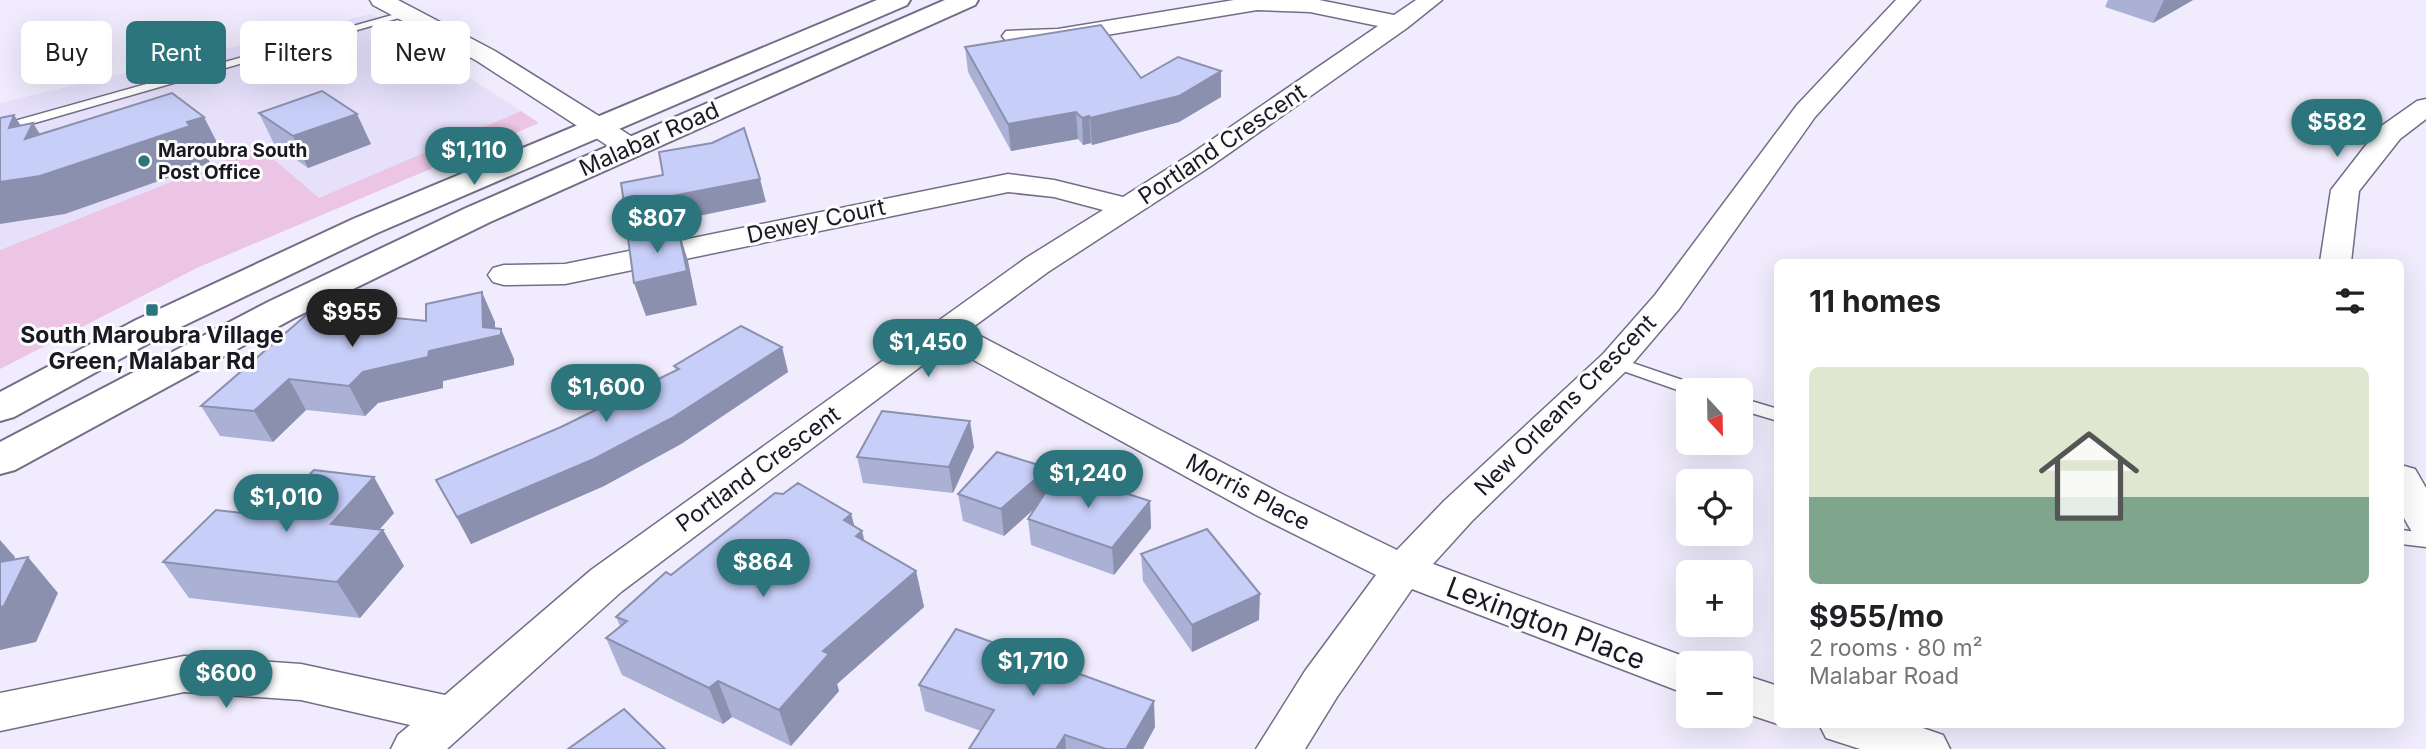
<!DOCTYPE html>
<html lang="en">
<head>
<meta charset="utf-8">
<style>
  :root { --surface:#fff; --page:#f6f6f6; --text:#202124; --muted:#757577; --line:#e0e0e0; --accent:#2c757c }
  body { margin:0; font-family:Inter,sans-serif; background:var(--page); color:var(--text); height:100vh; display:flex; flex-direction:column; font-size:26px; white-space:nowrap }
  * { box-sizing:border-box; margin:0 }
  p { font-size:23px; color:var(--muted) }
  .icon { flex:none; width:38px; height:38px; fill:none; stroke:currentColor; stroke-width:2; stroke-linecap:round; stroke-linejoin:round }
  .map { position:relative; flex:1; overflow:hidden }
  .panel { position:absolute; left:1774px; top:259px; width:630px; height:469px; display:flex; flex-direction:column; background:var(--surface); border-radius:10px; box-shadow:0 7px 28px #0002 }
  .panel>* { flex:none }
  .hud { position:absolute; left:21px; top:21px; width:665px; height:63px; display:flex; gap:14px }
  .needle { width:46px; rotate:158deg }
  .tools { position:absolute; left:1676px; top:378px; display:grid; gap:14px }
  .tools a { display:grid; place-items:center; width:77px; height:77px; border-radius:10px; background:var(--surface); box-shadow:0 7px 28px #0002; font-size:35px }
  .price { position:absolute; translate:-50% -60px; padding:0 16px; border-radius:24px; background:var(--accent); color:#fff; font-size:23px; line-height:46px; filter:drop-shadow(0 2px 4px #0008) }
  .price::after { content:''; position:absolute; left:50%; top:42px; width:21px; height:16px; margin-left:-10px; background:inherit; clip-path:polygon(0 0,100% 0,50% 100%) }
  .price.selected { background:#222; color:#fff }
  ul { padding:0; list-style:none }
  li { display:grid; align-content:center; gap:14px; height:371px; padding:0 35px }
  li+li { border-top:2px solid var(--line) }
  li span { display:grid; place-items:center; height:217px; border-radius:10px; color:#555 }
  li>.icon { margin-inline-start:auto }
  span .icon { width:126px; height:126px; fill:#fffc; stroke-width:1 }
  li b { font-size:30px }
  h2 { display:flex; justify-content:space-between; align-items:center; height:84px; padding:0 35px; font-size:30px }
  .pill { padding:0 24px; border-radius:10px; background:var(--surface); box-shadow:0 7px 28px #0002; font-size:24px; line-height:63px }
  .pill.selected { background:var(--accent); color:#fff }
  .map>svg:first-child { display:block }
  .built { fill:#e6e0fb }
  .green { fill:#ebc5e3 }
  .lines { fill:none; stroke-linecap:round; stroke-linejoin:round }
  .service-casing { stroke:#736e86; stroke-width:3 }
  .minor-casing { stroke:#736e86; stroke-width:3 }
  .secondary-casing { stroke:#736e86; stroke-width:4 }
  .service { fill:#fff; fill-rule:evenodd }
  .minor { fill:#fff; fill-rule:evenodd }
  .secondary { fill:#fff; fill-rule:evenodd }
  .wall { fill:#abb1d5 }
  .shaded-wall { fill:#8b90ae }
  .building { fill:#c7cef8; stroke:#8b90ae; stroke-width:2 }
  .poi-dot { fill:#2c757c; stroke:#fcfcfc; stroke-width:2.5 }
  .labels { text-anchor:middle; stroke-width:6; stroke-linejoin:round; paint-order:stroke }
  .far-poi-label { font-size:19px; font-weight:bold; fill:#1a1822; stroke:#fcfcfc; text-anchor:start }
  .street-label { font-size:23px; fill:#1a1822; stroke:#fcfcfc }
  .poi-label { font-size:23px; font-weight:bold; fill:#1a1822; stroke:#fcfcfc }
  .near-street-label { font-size:28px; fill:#1a1822; stroke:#fcfcfc }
</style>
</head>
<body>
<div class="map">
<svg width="2426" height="749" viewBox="0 0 2426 749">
  <rect width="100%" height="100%" fill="#f0ecfd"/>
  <!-- built -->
  <polygon class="built" points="371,14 521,111 318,199 259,148 0,250 0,103"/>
  <!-- green -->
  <polygon class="green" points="521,111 539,123 199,267 0,369 0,250 259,147 319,198"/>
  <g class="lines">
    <!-- service casing -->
    <g class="service-casing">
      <g id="service">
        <polygon points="403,12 413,14 0,133 0,125"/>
        <polygon points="472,45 478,49 476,52 385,81 377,81 375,78"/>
        <polygon points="1615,357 1700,386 1703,390 1689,390 1689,394 1609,366 1606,362 1609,358"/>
        <polygon points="1741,398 1778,409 1778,421 1741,410"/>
        <polygon points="2401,530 2426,533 2426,547 2401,544"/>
      </g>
    </g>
    <!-- minor casing -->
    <g class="minor-casing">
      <g id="minor">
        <polygon points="370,0 398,0 495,51 639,141 643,147 639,153 629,155 619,153 477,61 373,5"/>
        <polygon points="1234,0 1319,0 1394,15 1416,0 1442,0 1407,28 1211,166 1048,272 969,330 1284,495 1397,550 1444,501 1603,354 1655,295 1797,105 1896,0 1920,0 1815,117 1679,309 1627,370 1472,521 1433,564 1702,663 1689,663 1689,695 1412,589 1337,697 1305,749 1256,749 1305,671 1376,575 1256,515 948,346 621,592 447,749 391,749 398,735 410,725 301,700 184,692 0,731 0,693 184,656 301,664 445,695 591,570 1026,258 1103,210 1054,197 1008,192 565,284 504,285 493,282 488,275 493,268 504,265 565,264 1008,174 1054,180 1123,197 1191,154 1378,26 1310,12 1257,10 1058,43 1006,41 1002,36 1006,31 1058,29"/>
        <polygon points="2426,99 2426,119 2400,139 2359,191 2351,262 2320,262 2331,190 2380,127 2417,101"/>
        <polygon points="2401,465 2415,469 2426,488 2426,536 2412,532 2401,513"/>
        <polygon points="1741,674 1778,686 1778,724 1741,712"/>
        <polygon points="1819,724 1911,724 1943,735 1950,749 1860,749 1826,738"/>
      </g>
    </g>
    <!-- secondary casing -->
    <g class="secondary-casing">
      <g id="secondary">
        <polygon points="877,0 910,0 907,5 377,233 162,336 14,417 0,421 0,392 136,320 353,219"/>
        <polygon points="945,0 978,0 975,5 490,222 294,318 15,470 0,474 0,442 268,302 466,208"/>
      </g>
    </g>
    <!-- service -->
    <use href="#service" class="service"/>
    <!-- minor -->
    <use href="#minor" class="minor"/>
    <!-- secondary -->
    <use href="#secondary" class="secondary"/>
  </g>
  <!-- wall -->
  <g class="wall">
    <polygon points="2108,0 2193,0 2153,23 2105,7"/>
    <polygon points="965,47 1141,78 1221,71 1221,97 1179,122 1092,145 1091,143 1083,145 1078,139 1011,151 968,72"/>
    <polygon points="259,113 371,144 308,168 274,144"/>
    <polygon points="426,321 495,322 495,328 501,329 514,359 514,365 443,381 443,388 378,403 365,416 306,410 273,442 220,436 201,406"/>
    <polygon points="782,347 788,372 681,444 604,486 471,544 436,480 561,427 676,370 674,366"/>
    <polygon points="974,447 953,493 863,483 857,457"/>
    <polygon points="1050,486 1150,501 1151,528 1114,575 1031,545 1028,519 1035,508 1004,536 963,521 958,494"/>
    <polygon points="394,513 379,530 383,530 404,566 360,618 189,598 163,562 268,516"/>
    <polygon points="851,514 854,526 864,540 916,571 924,607 837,684 839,691 791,746 732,717 723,724 622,675 606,638 620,626 616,617 671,575"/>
    <polygon points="1141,554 1259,620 1192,652 1143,581"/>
    <polygon points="919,685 1155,727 1143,749 969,749 981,731 925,711"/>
  </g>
  <!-- shaded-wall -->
  <g class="shaded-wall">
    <polygon points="2164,0 2193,0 2153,23"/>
    <polygon points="1221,71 1221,97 1179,122 1092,145 1090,118"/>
    <polygon points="1076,112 1078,139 1011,151 1008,124"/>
    <polygon points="357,114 371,144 308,168 293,136"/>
    <polygon points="14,115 27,135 33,123 56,160 204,117 223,154 208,158 210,163 65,214 0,224 0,182 9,128"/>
    <polygon points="1089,116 1091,143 1083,145 1082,118"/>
    <polygon points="760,179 766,202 679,220 683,237 681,238 688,261 697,305 646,316 634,283 635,247 627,223 672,196"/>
    <polygon points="482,292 495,322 495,336 501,329 514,359 514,365 443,381 443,388 378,403 365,416 349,386 363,372 429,351 483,327"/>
    <polygon points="782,347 788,372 681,444 604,486 471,544 457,517"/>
    <polygon points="289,379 306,410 273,442 254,411"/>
    <polygon points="970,421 974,447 953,493 949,467"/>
    <polygon points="1048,468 1051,494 1004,536 1001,509"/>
    <polygon points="374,477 394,513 352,560 331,524"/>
    <polygon points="1150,501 1151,528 1114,575 1112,548"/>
    <polygon points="851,514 857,535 862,531 871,567 844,520"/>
    <polygon points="383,530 404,566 360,618 337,582"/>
    <polygon points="0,540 15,557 0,587"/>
    <polygon points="28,557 58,593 36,642 0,650 0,607"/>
    <polygon points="916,571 924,607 837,684 839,691 791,746 779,710 823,651"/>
    <polygon points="1260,594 1259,620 1192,652 1192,625"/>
    <polygon points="718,681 732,717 723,724 709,688"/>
    <polygon points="1154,701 1155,727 1143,749 1126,749"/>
    <polygon points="1065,735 1066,749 1056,749"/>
  </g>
  <!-- building -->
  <g class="building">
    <polygon points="1101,25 1141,78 1178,57 1221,71 1179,96 1090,118 1089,116 1082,118 1076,112 1008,124 965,47"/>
    <polygon points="322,91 357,114 293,136 259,113"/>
    <polygon points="172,93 204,117 187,122 190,126 40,176 0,182 0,118 14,115 9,128 33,123 25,139"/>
    <polygon points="744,128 760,179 672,196 675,213 627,223 621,183 663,175 659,152 712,143"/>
    <polygon points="678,228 687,271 634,283 628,238"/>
    <polygon points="482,292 483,327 501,329 501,335 429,351 428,357 363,372 349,386 289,379 254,411 201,406 312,310 426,321 426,304"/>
    <polygon points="741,326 782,347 672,418 594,459 457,517 436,480 561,427 679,369 674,366"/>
    <polygon points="882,411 970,421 949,467 857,457"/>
    <polygon points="997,452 1048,468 1001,509 958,494"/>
    <polygon points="314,470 374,477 331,524 383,530 337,582 163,562 216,510 268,516"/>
    <polygon points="1059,472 1150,501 1112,548 1028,519"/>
    <polygon points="798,483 851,514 844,520 862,531 856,536 916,571 823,651 829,654 779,710 718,681 709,688 606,638 627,621 616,617 666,572 671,575 775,493 783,494"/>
    <polygon points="1207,529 1260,594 1192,625 1141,554"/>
    <polygon points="28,557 4,606 0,607 0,562"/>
    <polygon points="956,629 1154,701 1126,749 1106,749 1065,735 1056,749 969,749 994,710 919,685"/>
    <polygon points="624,709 665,749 568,749"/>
  </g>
  <!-- markers -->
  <g class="poi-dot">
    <circle cx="144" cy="161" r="7"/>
    <rect x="145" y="303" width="14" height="14" rx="3.5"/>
  </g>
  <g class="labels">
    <!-- far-poi labels -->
    <g class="far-poi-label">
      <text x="158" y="157">Maroubra South<tspan x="158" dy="22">Post Office</tspan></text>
    </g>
    <!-- street labels -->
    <g class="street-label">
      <text transform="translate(649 139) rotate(-24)" y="8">Malabar Road</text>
      <text transform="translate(1222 144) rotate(-34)" y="8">Portland Crescent</text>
      <text transform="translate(816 221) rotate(-12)" y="8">Dewey Court</text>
      <text transform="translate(1565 405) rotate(-45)" y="8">New Orleans Crescent</text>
      <text transform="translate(758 469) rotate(-36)" y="8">Portland Crescent</text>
      <text transform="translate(1248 492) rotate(28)" y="8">Morris Place</text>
    </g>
    <!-- poi labels -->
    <g class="poi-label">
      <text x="152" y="343">South Maroubra Village<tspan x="152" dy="26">Green, Malabar Rd</tspan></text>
    </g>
    <!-- near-street labels -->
    <g class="near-street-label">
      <text transform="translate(1546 623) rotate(21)" y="10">Lexington Place</text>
    </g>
  </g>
</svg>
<div class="tools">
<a><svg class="needle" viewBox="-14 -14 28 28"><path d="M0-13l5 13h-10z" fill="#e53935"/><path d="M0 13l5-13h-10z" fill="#757577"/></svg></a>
<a><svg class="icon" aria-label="locate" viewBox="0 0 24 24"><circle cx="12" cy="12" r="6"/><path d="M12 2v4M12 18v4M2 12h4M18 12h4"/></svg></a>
<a>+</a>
<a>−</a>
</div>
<b class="price" style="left:2337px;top:159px">$582</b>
<b class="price" style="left:474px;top:187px">$1,110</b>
<b class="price" style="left:657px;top:255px">$807</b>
<b class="price selected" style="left:352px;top:349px">$955</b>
<b class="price" style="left:928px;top:379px">$1,450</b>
<b class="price" style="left:606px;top:424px">$1,600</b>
<b class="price" style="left:1088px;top:510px">$1,240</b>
<b class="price" style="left:286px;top:534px">$1,010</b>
<b class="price" style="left:763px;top:599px">$864</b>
<b class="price" style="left:1033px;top:698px">$1,710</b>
<b class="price" style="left:226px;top:710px">$600</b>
<div class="hud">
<a class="pill">Buy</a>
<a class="pill selected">Rent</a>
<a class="pill">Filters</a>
<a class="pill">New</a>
</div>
<section class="panel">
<h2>11 homes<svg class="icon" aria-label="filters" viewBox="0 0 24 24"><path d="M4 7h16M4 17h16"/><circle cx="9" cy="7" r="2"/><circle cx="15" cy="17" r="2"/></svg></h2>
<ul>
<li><span style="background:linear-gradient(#dfe7d0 60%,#7fa58c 0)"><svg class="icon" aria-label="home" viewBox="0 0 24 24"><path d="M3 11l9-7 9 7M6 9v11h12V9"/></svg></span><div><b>$955/mo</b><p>2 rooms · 80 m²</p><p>Malabar Road</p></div></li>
</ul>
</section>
</div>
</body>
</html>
